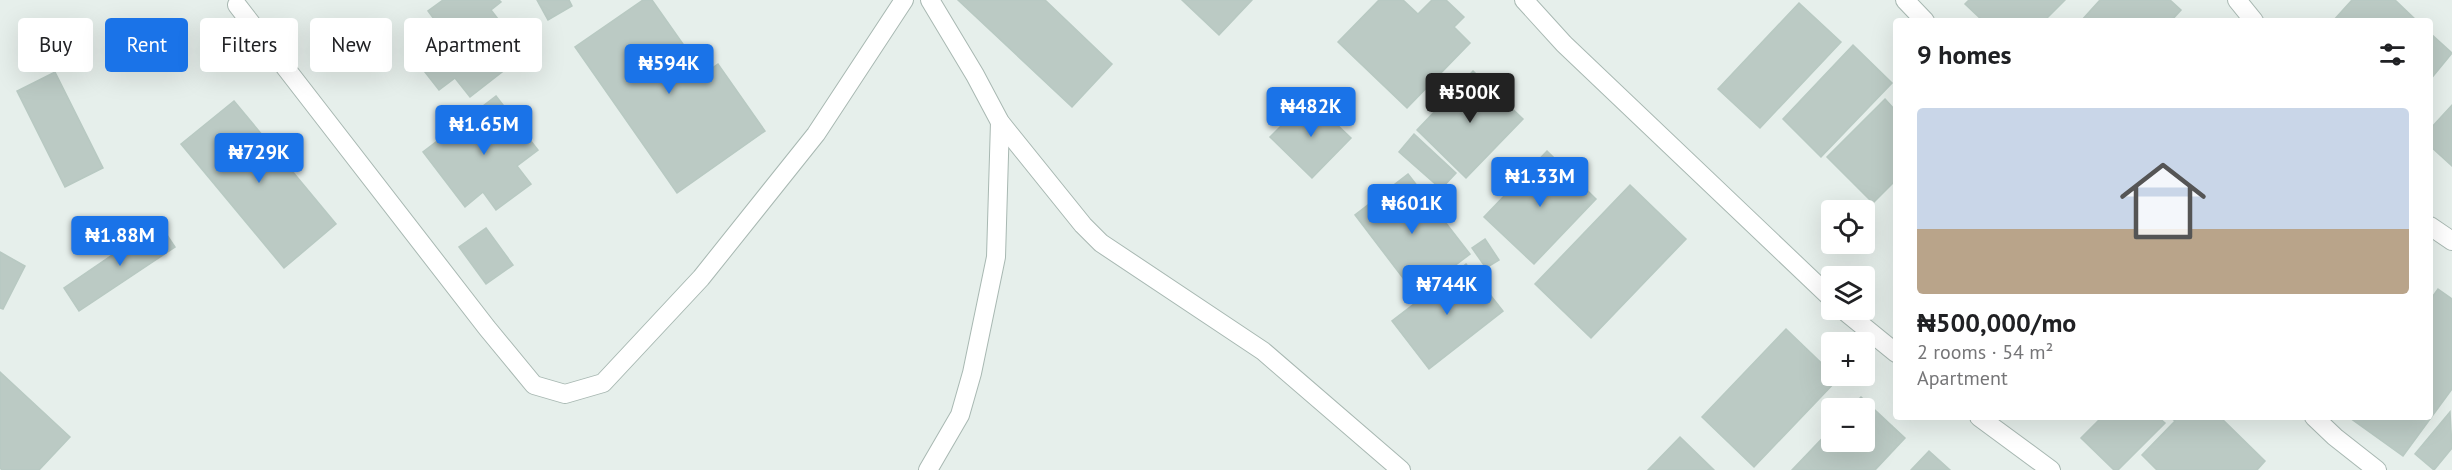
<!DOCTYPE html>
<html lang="en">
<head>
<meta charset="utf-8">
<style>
  :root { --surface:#fff; --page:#f2f2f2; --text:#202124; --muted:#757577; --accent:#1a73e8 }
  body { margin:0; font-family:"PT Sans",sans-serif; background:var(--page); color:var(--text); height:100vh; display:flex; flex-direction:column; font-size:22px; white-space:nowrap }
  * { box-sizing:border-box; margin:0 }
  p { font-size:20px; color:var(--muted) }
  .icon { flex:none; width:33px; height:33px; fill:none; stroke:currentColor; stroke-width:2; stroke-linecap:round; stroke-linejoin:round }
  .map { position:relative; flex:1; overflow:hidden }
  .sheet { position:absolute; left:1893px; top:18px; width:540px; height:402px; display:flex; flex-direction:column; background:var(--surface); border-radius:6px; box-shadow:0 6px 24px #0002 }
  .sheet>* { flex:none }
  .banner { position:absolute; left:18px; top:18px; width:570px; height:54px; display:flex; gap:12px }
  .fabs { position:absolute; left:1821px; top:200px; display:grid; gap:12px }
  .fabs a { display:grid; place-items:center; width:54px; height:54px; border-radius:6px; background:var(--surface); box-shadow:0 6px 24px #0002; font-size:30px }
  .price { position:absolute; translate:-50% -51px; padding:0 14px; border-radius:6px; background:var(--accent); color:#fff; font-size:20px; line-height:39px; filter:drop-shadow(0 2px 3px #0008) }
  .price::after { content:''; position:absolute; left:50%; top:36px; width:18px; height:14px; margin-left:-9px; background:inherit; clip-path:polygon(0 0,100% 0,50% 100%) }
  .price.on { background:#222; color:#fff }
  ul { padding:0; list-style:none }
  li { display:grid; align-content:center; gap:12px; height:318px; padding:0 24px }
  li span { display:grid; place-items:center; height:186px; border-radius:6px; color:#555 }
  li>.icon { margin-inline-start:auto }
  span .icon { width:108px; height:108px; fill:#fffc; stroke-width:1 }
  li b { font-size:26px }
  h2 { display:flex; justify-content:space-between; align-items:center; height:72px; padding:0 24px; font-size:26px }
  .chip { padding:0 21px; border-radius:6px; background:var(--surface); box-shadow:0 6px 24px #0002; font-size:21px; line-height:54px }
  .chip.on { background:var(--accent); color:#fff }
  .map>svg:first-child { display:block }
  .building { fill:#bbcac4; stroke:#b8c9c2; stroke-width:1.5 }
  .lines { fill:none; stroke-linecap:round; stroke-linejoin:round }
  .minor-casing { stroke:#a8b8b2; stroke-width:20 }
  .minor { stroke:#fff; stroke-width:18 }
</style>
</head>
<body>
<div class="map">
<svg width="2452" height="470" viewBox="0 0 2452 470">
  <rect width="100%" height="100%" fill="#e6efeb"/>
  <!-- building -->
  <g class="building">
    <polygon points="443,0 499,0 501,2 491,10 525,54 470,97 455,78 439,90 417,62 448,38 428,11"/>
    <polygon points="537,0 569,0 572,6 548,20"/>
    <polygon points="643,0 652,0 704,74 718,64 765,131 677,193 575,47"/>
    <polygon points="958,0 1045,0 1112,64 1072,107"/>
    <polygon points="1182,0 1252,0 1219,35"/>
    <polygon points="1379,0 1403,0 1418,14 1432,0 1446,0 1464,17 1454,27 1470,43 1407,108 1338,42"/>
    <polygon points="1969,0 2065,0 2044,21 1983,21 1965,4"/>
    <polygon points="2100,0 2170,0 2181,10 2171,21 2081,21"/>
    <polygon points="2352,0 2395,0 2417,21 2333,21"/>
    <polygon points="1799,3 1841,42 1760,128 1718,89"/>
    <polygon points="2430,33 2452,53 2430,80"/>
    <polygon points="1853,45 1892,83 1821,157 1783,119"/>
    <polygon points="1473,71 1523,119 1466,178 1417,130"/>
    <polygon points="55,72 103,168 65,187 17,91"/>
    <polygon points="496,96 538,150 517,166 531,184 496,210 483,192 465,207 423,152"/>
    <polygon points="1309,98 1351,138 1312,178 1270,137"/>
    <polygon points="1885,99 1896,111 1896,180 1873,203 1827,157"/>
    <polygon points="234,101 336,224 284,268 181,144"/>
    <polygon points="2452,105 2452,166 2430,146 2430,129"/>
    <polygon points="1414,134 1456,173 1441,189 1399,152"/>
    <polygon points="1547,151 1596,199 1534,264 1484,217"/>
    <polygon points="1408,174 1470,254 1416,295 1355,215"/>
    <polygon points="1630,185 1686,239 1591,338 1535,284"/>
    <polygon points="159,223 175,247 79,311 64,288"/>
    <polygon points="486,228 513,265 486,284 459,247"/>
    <polygon points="1485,239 1499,260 1486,268 1472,248"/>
    <polygon points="0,252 25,266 3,309 0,308"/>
    <polygon points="1466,264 1503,311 1429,369 1392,321"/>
    <polygon points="2438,289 2452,299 2452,389 2403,456 2350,418 2430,417 2430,300"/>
    <polygon points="1786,329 1838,379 1754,467 1702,417"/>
    <polygon points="0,372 70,437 39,470 2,470 0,468"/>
    <polygon points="1861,397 1905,438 1875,470 1792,470 1832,428 1832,441 1864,441 1864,408 1850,408"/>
    <polygon points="2450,412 2452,448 2434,470 2415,454"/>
    <polygon points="2102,417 2158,417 2165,423 2118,470 2114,470 2081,438"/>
    <polygon points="2170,417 2220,417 2265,461 2257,470 2157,470 2142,455 2175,421"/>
    <polygon points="1680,437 1714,470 1648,470"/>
    <polygon points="1929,451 1950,470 1911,470"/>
  </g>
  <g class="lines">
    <!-- minor casing -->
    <g class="minor-casing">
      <g id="minor">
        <polyline points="930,0 975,75 1000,122 1083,225 1101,243 1263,351 1401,470"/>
        <polyline points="1524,0 1564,44 1832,299"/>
        <polyline points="1905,0 1925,21"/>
        <polyline points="2237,0 2254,21"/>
        <polyline points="237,5 487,328 534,385 565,394 603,383 701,278 816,134 904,0"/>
        <polyline points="2430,226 2452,241"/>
        <polyline points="1842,309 1896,353"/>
        <polyline points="1979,417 2051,470"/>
        <polyline points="2314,417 2335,437 2377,470"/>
        <polyline points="928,470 960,415 972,373 996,257 1000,122"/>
      </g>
    </g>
    <!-- minor -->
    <use href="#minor" class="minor"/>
  </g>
</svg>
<div class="fabs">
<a><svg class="icon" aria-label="locate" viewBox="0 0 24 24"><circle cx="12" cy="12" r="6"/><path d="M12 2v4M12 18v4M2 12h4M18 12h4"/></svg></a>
<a><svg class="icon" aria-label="layers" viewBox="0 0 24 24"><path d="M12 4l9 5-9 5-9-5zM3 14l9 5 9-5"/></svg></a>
<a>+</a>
<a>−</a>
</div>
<b class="price" style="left:669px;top:95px">₦594K</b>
<b class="price on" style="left:1470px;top:124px">₦500K</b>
<b class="price" style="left:1311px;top:138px">₦482K</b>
<b class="price" style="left:484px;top:156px">₦1.65M</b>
<b class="price" style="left:259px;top:184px">₦729K</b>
<b class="price" style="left:1540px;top:208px">₦1.33M</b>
<b class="price" style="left:1412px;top:235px">₦601K</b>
<b class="price" style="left:120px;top:267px">₦1.88M</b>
<b class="price" style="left:1447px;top:316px">₦744K</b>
<div class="banner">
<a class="chip">Buy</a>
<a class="chip on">Rent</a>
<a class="chip">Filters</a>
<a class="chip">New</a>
<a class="chip">Apartment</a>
</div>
<section class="sheet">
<h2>9 homes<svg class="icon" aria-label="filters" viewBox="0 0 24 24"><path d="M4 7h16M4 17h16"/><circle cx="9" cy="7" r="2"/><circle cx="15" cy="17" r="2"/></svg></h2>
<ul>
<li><span style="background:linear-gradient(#c9d6e8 65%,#b9a48a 0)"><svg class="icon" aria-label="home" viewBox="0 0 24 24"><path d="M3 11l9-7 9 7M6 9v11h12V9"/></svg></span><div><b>₦500,000/mo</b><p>2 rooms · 54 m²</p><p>Apartment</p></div></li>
</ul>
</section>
</div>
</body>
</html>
